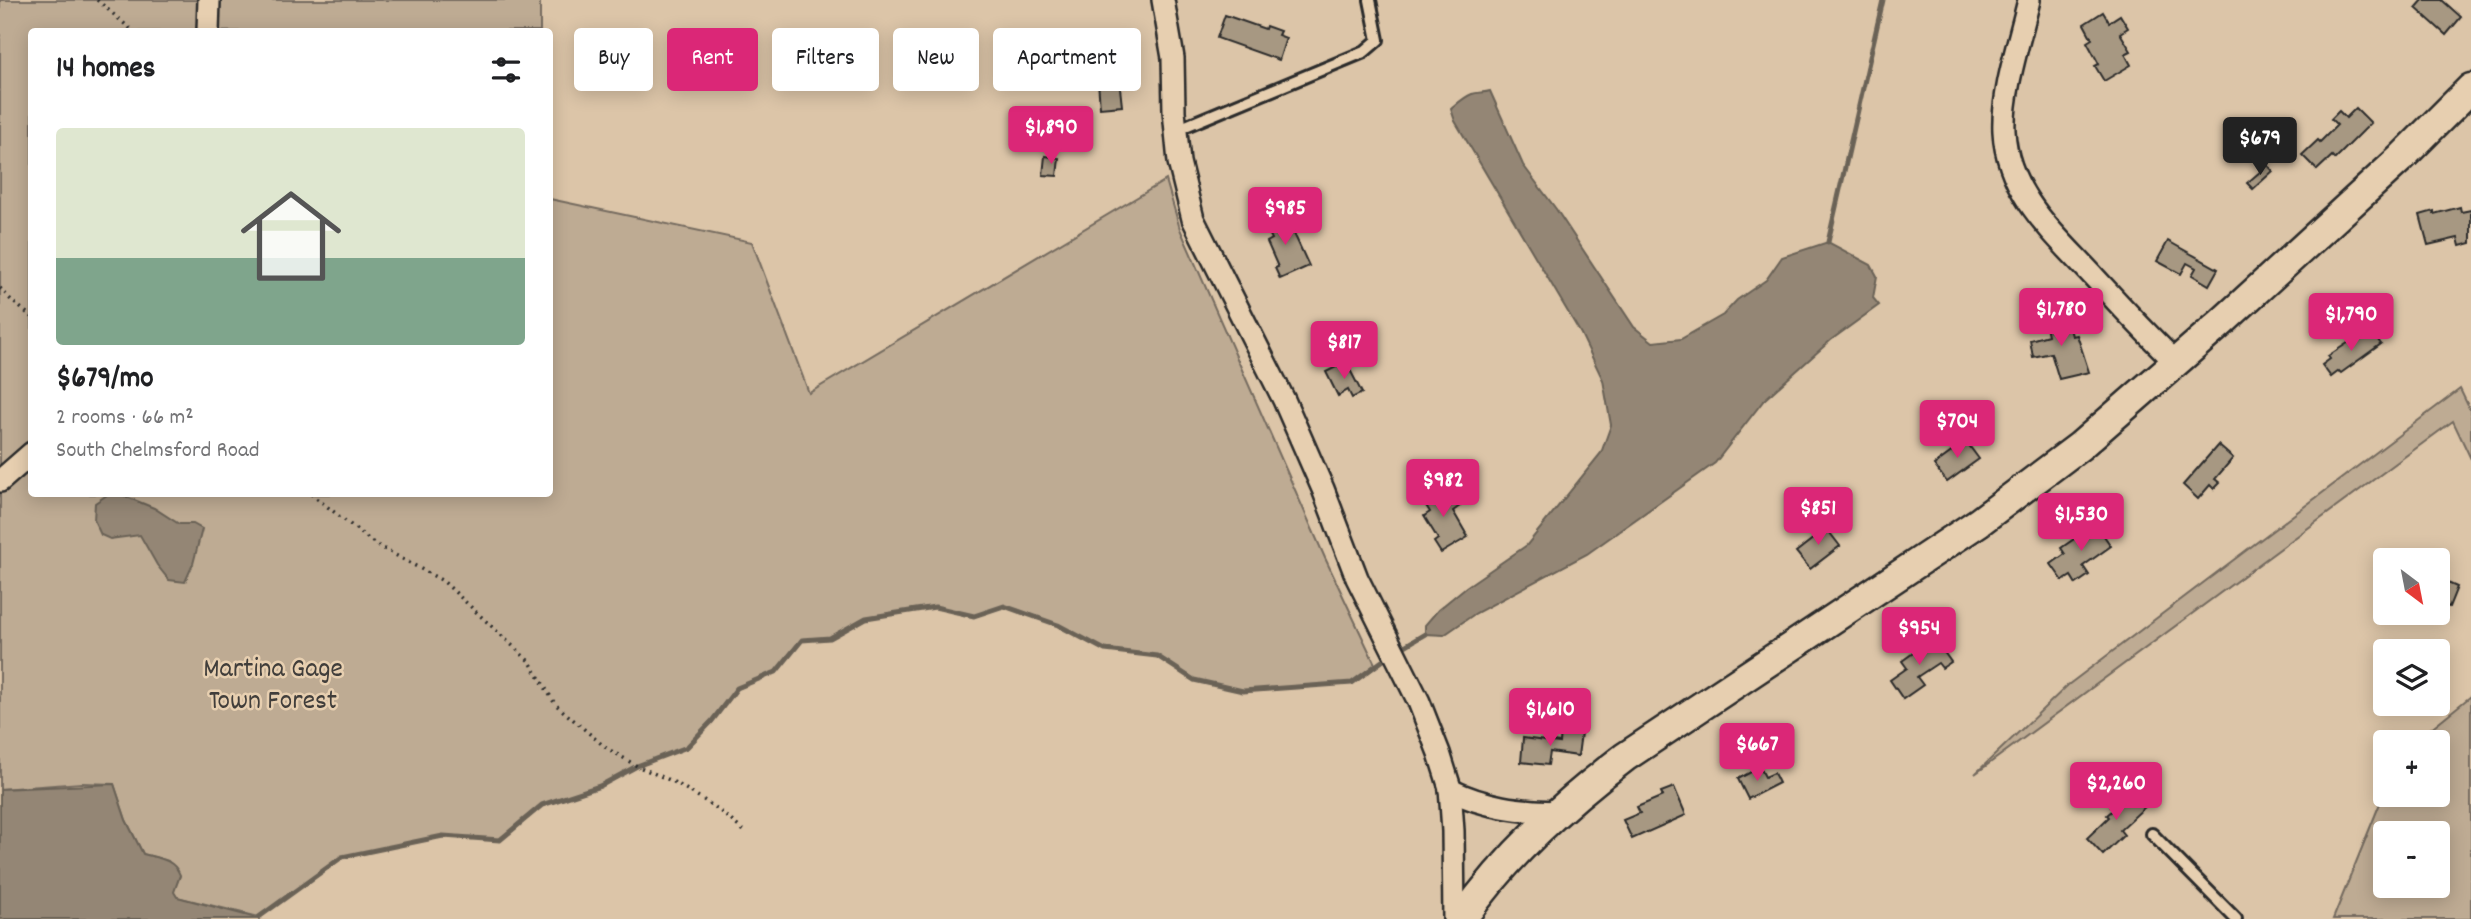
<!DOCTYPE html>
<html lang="en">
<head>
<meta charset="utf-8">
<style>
  :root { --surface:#fff; --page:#f2f2f2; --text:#202124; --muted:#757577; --line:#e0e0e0; --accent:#db2777 }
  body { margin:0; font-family:Dekko,sans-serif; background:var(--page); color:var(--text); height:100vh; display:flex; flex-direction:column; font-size:26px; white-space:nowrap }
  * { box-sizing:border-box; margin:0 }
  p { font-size:23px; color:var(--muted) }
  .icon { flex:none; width:38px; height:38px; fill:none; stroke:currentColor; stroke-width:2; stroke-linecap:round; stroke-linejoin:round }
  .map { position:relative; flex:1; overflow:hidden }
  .panel { position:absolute; left:28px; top:28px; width:525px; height:469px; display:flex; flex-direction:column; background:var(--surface); border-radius:7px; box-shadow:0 4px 18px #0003 }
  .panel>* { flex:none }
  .guide { position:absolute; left:574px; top:28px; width:665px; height:63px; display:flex; gap:14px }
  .needle { width:46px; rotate:148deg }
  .buttons { position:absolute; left:2373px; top:548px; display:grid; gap:14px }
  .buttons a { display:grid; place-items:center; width:77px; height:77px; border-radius:7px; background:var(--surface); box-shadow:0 4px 18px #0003; font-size:35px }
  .price { position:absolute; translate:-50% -60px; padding:0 16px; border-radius:7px; background:var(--accent); color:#fff; font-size:23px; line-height:46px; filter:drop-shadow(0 2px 4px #0008) }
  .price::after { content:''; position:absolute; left:50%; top:42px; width:21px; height:16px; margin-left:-10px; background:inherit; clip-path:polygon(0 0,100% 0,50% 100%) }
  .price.on { background:#222; color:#fff }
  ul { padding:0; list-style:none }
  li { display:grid; align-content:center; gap:14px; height:371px; padding:0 28px }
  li+li { border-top:2px solid var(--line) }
  li span { display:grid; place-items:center; height:217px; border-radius:7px; color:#555 }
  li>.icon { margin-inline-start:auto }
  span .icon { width:126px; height:126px; fill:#fffc; stroke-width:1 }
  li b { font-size:30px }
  h2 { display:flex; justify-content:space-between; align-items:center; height:84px; padding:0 28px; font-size:30px }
  .chip { padding:0 24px; border-radius:7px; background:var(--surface); box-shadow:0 4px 18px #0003; font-size:24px; line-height:63px }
  .chip.on { background:var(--accent); color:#fff }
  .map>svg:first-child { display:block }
  .green { fill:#beab93; stroke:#746b5f; stroke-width:2; fill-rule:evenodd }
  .water { fill:#948675; stroke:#6a6257; stroke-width:2 }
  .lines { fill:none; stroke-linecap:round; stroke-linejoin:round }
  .stream { stroke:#6a6257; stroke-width:5 }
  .building { fill:#a79882; stroke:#2b2b2b; stroke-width:2 }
  .service-casing { stroke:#2b2b2b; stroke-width:16 }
  .minor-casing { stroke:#2b2b2b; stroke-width:26 }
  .secondary-casing { stroke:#2b2b2b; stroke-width:33 }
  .path { stroke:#2b2b2b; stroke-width:3.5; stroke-dasharray:2 5; stroke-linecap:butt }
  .service { stroke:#e7cfb0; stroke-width:10 }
  .minor { stroke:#e7cfb0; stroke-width:21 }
  .secondary { stroke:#e7cfb0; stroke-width:28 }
  .labels { text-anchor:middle; stroke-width:5; stroke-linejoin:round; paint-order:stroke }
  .park-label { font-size:28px; fill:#413e3b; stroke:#e7cfb0 }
</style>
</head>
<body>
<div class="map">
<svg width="2471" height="919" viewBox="0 0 2471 919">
  <rect width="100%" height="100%" fill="#dcc5a8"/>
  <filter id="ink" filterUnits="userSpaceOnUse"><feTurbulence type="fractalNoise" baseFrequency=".0143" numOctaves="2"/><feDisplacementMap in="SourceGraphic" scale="14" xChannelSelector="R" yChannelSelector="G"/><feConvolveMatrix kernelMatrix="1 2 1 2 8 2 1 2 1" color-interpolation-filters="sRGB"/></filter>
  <g filter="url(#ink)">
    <!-- green -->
    <g class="green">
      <polygon points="0,0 540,0 540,31 32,32 32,494 550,494 550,199 752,242 809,393 1166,180 1180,229 1325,558 1375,664 1352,683 1243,691 1194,680 1157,656 1105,650 1058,625 1004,606 974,616 935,607 866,618 830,638 802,640 776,672 737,688 712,721 687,747 637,766 600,786 542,805 500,840 443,836 342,857 259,917 177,897 173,892 180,876 168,861 143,854 126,820 114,784 82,783 0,789"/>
      <polygon points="2460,389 2471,412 2471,459 2453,421 1975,774 2068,685"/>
      <path d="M2471,696V919H2333L2385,791V794H2438V742H2414ZM2385,833H2438V886H2385Z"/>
    </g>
    <!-- water -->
    <g class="water">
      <path d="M1490,91L1523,165L1556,209L1634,327L1653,342L1681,339L1723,315L1737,300L1766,280L1782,257L1828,242L1871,265L1877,276L1873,298L1879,305L1831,340L1764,400L1715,463L1587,554L1476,613L1444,635L1425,634V625L1438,610L1466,587L1527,545L1601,453L1611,425L1603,380L1581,334L1455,121L1451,109C1458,103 1464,97 1472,94C1478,92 1484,93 1490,91Z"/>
      <polygon points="107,495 122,495 154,508 179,524 193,524 202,529 193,564 185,582 169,580 157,565 140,535 110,539 101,535 94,520 95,503"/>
      <path d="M114,784L126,820L143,854C158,858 174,859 180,875L174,892L177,897L260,919H0V789Z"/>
    </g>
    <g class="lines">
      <!-- stream -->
      <g class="stream">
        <polyline points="1828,242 1883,0"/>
        <polyline points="1398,650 1425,634"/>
        <polyline points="259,917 342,857 443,836 500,840 542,805 600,786 637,766 687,747 712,721 737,688 776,672 802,640 830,638 866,618 935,607 974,616 1004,606 1058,625 1105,650 1157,656 1194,680 1243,691 1352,683 1389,656"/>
      </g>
    </g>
    <!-- building -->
    <g class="building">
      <polygon points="2423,0 2442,0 2461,17 2446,35 2416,8"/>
      <polygon points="2103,12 2109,22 2120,15 2128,28 2120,33 2131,51 2125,54 2131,65 2104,81 2095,66 2099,64 2087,42 2092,39 2084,24"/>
      <polygon points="1225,15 1265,29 1266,26 1280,31 1278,35 1286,38 1279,60 1217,38"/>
      <polygon points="1119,79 1122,106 1100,108 1098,81"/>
      <polygon points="2356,108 2371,123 2335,159 2332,156 2317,170 2302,155 2318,140 2320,142 2337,125 2331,119 2339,111 2346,118"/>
      <polygon points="1045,156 1059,158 1057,176 1043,175"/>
      <polygon points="2268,165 2273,171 2253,189 2247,183"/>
      <polygon points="2460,207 2461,212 2471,210 2471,243 2460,246 2458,238 2428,245 2420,215 2434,211 2434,214"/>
      <polygon points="1285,214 1309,266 1280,279 1275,268 1278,267 1267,242 1272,239 1264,223"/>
      <polygon points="2168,241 2218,269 2209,285 2192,275 2196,268 2187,263 2181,274 2157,261"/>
      <polygon points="2060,315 2061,319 2067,317 2072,336 2077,335 2089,372 2059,379 2051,353 2033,357 2030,340 2048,335 2045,322 2049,322 2048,317"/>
      <polygon points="2369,329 2381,344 2341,373 2339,371 2331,377 2322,365 2330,359 2328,356"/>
      <polygon points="1346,362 1362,393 1352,398 1348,390 1338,396 1326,372"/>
      <polygon points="1962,436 1979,459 1947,482 1934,465 1958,447 1954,442"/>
      <polygon points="2218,445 2233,458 2215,479 2220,483 2214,489 2210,485 2198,499 2183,485"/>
      <polygon points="1438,485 1448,503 1456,499 1460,506 1453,511 1468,537 1441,553 1434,542 1438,539 1424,516 1430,512 1420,496"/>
      <polygon points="1820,520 1840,546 1810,569 1796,552 1819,534 1813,525"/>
      <polygon points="2093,520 2111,546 2083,566 2089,575 2076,584 2071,576 2063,581 2051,564 2065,554 2061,548 2084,532 2081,529"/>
      <polygon points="2441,580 2457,587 2449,607 2438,603 2438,585"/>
      <polygon points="1934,638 1951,662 1942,668 1938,663 1917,677 1923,685 1903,699 1890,680 1907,668 1902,661"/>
      <polygon points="1561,731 1581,733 1578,756 1550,752 1548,765 1521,762 1523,738 1560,743"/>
      <polygon points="1760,767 1765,777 1774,773 1779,783 1748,799 1738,779"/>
      <polygon points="1674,787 1686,815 1632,839 1623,820 1640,813 1637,807 1663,796 1661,792"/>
      <polygon points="2130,789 2146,806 2120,830 2124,835 2103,855 2087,838 2109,817 2107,815 2114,809 2111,807"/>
    </g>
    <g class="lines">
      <!-- service casing -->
      <g class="service-casing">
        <g id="service">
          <polyline points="1176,130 1364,52 1378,40 1370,0"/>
          <polyline points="2152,834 2236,919"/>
        </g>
      </g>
      <!-- minor casing -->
      <g class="minor-casing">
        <g id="minor">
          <polyline points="1163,0 1173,58 1174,111 1179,162 1193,219 1284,400 1323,489 1357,578 1419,702 1439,753 1450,788 1453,831 1454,919"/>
          <path d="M2029,0C2020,39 2002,92 2004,131C2007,194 2056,235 2095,278C2122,307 2148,336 2177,363"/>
          <polyline points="208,32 209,0"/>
          <polyline points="0,481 32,453"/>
          <path d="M1450,790C1485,807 1518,811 1557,812"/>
        </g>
      </g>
      <!-- secondary casing -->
      <g class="secondary-casing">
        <path id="secondary" d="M1462,919C1507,855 1563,804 1625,757L1979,522L2080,446L2222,322L2401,158L2471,88"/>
      </g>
      <!-- path -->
      <g class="path">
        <polyline points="97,0 134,32"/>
        <polyline points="0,288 12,301 32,317"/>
        <polyline points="311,494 375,544 443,581 530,662 555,704 605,747 637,766 676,783 715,807 745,832"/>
      </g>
      <!-- service -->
      <use href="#service" class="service"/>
      <!-- minor -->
      <use href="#minor" class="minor"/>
      <!-- secondary -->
      <use href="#secondary" class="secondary"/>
    </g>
  </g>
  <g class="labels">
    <!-- park labels -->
    <g class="park-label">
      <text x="273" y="676">Martina Gage<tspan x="273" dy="32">Town Forest</tspan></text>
    </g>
  </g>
</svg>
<div class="buttons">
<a><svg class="needle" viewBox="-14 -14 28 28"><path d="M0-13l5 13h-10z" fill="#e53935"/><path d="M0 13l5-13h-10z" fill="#757577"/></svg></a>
<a><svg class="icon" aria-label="layers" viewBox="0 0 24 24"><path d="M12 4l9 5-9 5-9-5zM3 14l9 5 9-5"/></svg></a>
<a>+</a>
<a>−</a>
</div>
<b class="price" style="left:1051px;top:166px">$1,890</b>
<b class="price on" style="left:2260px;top:177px">$679</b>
<b class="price" style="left:1285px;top:247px">$985</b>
<b class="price" style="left:2061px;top:348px">$1,780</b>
<b class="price" style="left:2351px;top:353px">$1,790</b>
<b class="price" style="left:1344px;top:381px">$817</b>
<b class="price" style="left:1957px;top:460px">$704</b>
<b class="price" style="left:1443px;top:519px">$982</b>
<b class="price" style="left:1818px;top:547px">$851</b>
<b class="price" style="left:2081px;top:553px">$1,530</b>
<b class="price" style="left:1919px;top:667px">$954</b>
<b class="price" style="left:1550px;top:748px">$1,610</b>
<b class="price" style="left:1757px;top:783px">$667</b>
<b class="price" style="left:2116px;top:822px">$2,260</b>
<div class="guide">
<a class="chip">Buy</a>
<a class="chip on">Rent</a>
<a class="chip">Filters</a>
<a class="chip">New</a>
<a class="chip">Apartment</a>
</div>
<section class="panel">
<h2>14 homes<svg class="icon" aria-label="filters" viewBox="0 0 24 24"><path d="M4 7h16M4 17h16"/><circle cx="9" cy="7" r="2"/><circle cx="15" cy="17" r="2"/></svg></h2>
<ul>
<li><span style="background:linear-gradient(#dfe7d0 60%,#7fa58c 0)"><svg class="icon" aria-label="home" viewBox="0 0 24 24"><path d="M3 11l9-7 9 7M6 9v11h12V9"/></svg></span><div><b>$679/mo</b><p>2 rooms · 66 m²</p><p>South Chelmsford Road</p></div></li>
</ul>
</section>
</div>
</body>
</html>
